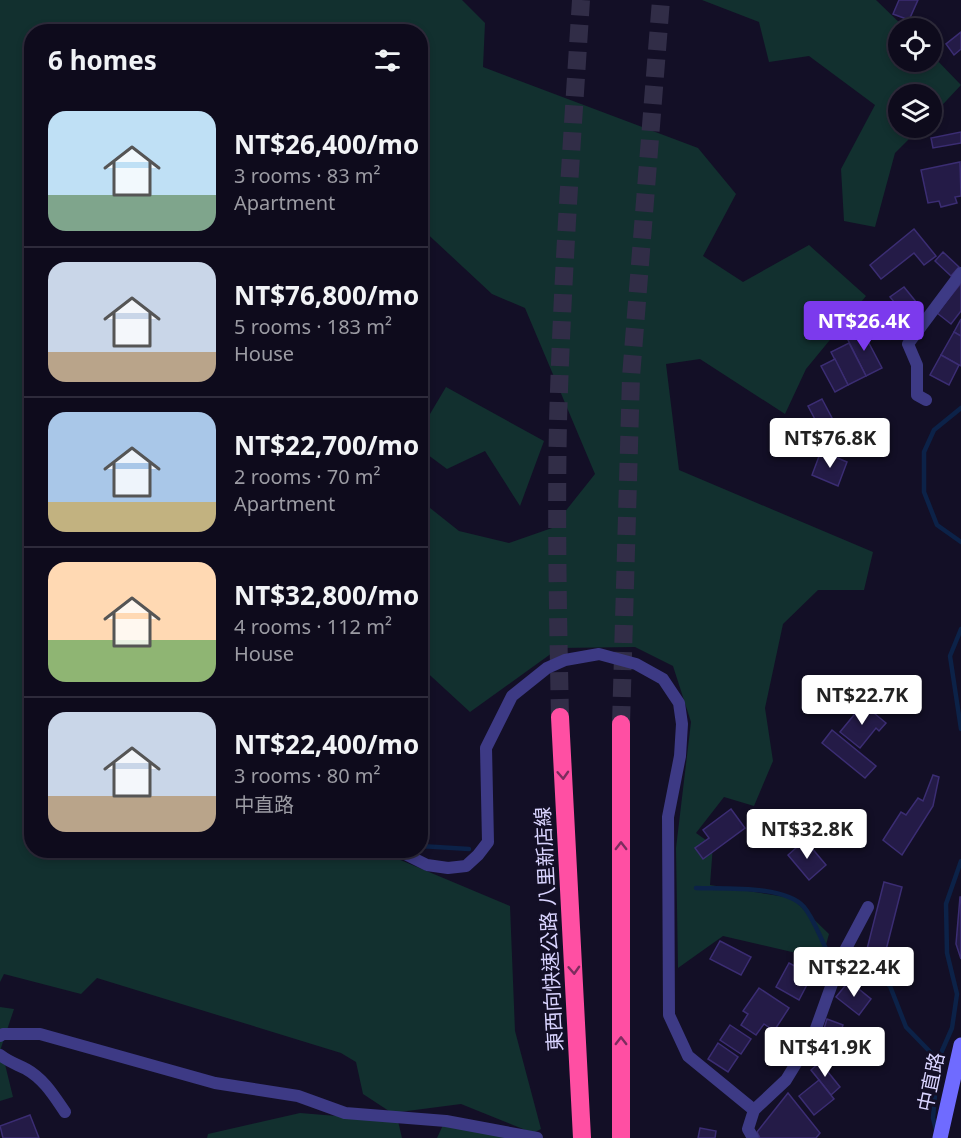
<!DOCTYPE html>
<html lang="en">
<head>
<meta charset="utf-8">
<style>
  :root { --surface:#0e0b1c; --page:#1c1929; --text:#f1f3f6; --muted:#9b9ba3; --line:#2e2b3b; --accent:#7c3aed }
  body { margin:0; font-family:"Noto Sans","Noto Sans TC",sans-serif; background:var(--page); color:var(--text); height:100vh; display:flex; flex-direction:column; font-size:22px; white-space:nowrap }
  * { box-sizing:border-box; margin:0 }
  p { font-size:20px; color:var(--muted) }
  .icon { flex:none; width:33px; height:33px; fill:none; stroke:currentColor; stroke-width:2; stroke-linecap:round; stroke-linejoin:round }
  .map { position:relative; flex:1; overflow:hidden }
  .side { position:absolute; left:24px; top:24px; width:404px; height:834px; display:flex; flex-direction:column; background:var(--surface); border-radius:24px; box-shadow:0 3px 9px #0003,0 0 0 2px var(--line) }
  .side>* { flex:none }
  .controls { position:absolute; left:888px; top:18px; display:grid; gap:12px }
  .controls a { display:grid; place-items:center; width:54px; height:54px; border-radius:50%; background:var(--surface); box-shadow:0 3px 9px #0003,0 0 0 2px var(--line); font-size:30px }
  .price { position:absolute; translate:-50% -51px; padding:0 14px; border-radius:6px; background:#fff; color:#222; font-size:20px; line-height:39px; filter:drop-shadow(0 2px 3px #0008) }
  .price::after { content:''; position:absolute; left:50%; top:36px; width:18px; height:14px; margin-left:-9px; background:inherit; clip-path:polygon(0 0,100% 0,50% 100%) }
  .price.current { background:var(--accent); color:#fff }
  ul { padding:0; list-style:none }
  li { display:flex; align-items:center; gap:18px; height:150px; padding:0 24px }
  li+li { border-top:2px solid var(--line) }
  li span { display:grid; place-items:center; flex:none; width:168px; height:120px; border-radius:18px; color:#555 }
  li>.icon { margin-inline-start:auto }
  span .icon { width:72px; height:72px; fill:#fffc; stroke-width:1 }
  li b { font-size:26px }
  h2 { display:flex; justify-content:space-between; align-items:center; height:72px; padding:0 24px; font-size:26px }
  .map>svg:first-child { display:block }
  .green { fill:#12302f }
  .lines { fill:none; stroke-linecap:round; stroke-linejoin:round }
  .stream { stroke:#0c2248; stroke-width:4.5 }
  .building { fill:#241b47; stroke:#3b2d73; stroke-width:1.5 }
  .highway-tunnel { stroke:#312d47; stroke-width:18; stroke-dasharray:18 9; stroke-linecap:butt }
  .street { stroke:#3d3a85; stroke-width:12 }
  .secondary { stroke:#6f6bff; stroke-width:15 }
  .highway { stroke:#ff4fa3; stroke-width:18 }
  .oneway { stroke:#7d2c5e }
  .labels { text-anchor:middle; stroke-width:6; stroke-linejoin:round; paint-order:stroke }
  .street-label { font-size:20px; fill:#d9d4ff; stroke:#130f26 }
</style>
</head>
<body>
<div class="map">
<svg width="961" height="1138" viewBox="0 0 961 1138">
  <rect width="100%" height="100%" fill="#130f26"/>
  <!-- green -->
  <g class="green">
    <polygon points="0,0 462,0 485,23 483,67 698,148 736,194 703,256 743,282 809,245 866,296 806,369 785,414 700,359 666,364 679,470 873,552 864,590 818,590 783,624 765,708 773,761 754,806 724,797 696,833 713,845 710,885 792,898 829,934 822,959 723,936 678,968 676,848 691,722 673,666 635,647 559,648 470,712 420,666 420,500 459,531 509,543 552,528 595,474 525,308 492,294 420,227 420,32 32,32 32,850 169,850 178,855 187,850 379,851 510,906 515,1031 541,1129 533,1133 461,1104 392,1113 363,1094 356,1062 341,1053 97,978 81,994 4,974 0,982"/>
    <polygon points="702,0 876,0 905,28 898,28 898,62 932,62 932,55 961,85 932,116 932,94 898,94 898,128 920,128 895,153 875,227 844,221 841,169 875,105 809,56 769,62 759,22"/>
    <polygon points="446,387 544,441 520,506 485,451 447,469 420,449 420,416 427,419"/>
    <polygon points="0,1007 14,1009 1,1048 13,1097 0,1101"/>
    <polygon points="300,1113 398,1121 402,1138 207,1138 208,1134"/>
    <polygon points="443,1125 517,1138 437,1138"/>
  </g>
  <g class="lines">
    <!-- stream -->
    <g class="stream">
      <polyline points="961,408 934,430 924,452 924,492 937,525 961,542"/>
      <polyline points="961,629 950,656 961,729"/>
      <polyline points="420,846 469,849"/>
      <path d="M696,888C724,889 785,885 804,907C815,920 821,941 830,956"/>
      <polyline points="874,971 890,986 906,1027 938,1060"/>
      <polyline points="936,1130 933,1118 938,1060 952,1028 957,994 947,953 946,904 961,861"/>
    </g>
  </g>
  <!-- building -->
  <g class="building">
    <polygon points="899,0 918,0 909,20 893,14"/>
    <polygon points="961,32 961,49 954,55 946,44"/>
    <polygon points="961,132 961,143 933,148 931,138"/>
    <polygon points="960,162 961,196 955,197 957,203 941,207 939,201 928,203 921,170"/>
    <polygon points="914,229 936,256 924,265 914,253 881,279 870,265"/>
    <polygon points="943,252 959,267 951,276 935,261"/>
    <polygon points="961,283 961,311 951,324 937,313"/>
    <polygon points="904,287 921,308 908,319 890,297"/>
    <polygon points="961,319 961,336 954,332"/>
    <polygon points="861,328 882,368 866,376 846,336"/>
    <polygon points="954,332 961,336 961,366 941,355"/>
    <polygon points="849,343 866,376 848,385 831,352"/>
    <polygon points="941,355 959,365 949,385 930,375"/>
    <polygon points="835,359 848,385 835,392 821,366"/>
    <polygon points="822,399 832,418 818,425 808,406"/>
    <polygon points="821,451 847,462 838,486 812,475"/>
    <polygon points="863,704 886,723 879,731 876,728 860,748 840,732"/>
    <polygon points="832,730 876,766 865,778 822,743"/>
    <polygon points="933,775 939,777 933,806 902,855 883,840 901,812 906,815 918,798 923,801"/>
    <polygon points="731,809 745,828 703,859 695,848 709,838 703,830"/>
    <polygon points="805,840 826,865 809,880 788,855"/>
    <polygon points="884,882 902,887 884,958 866,953"/>
    <polygon points="960,897 961,897 961,959 956,944"/>
    <polygon points="720,941 751,957 741,975 710,959"/>
    <polygon points="789,963 812,975 799,1000 776,987"/>
    <polygon points="849,981 871,999 859,1015 836,997"/>
    <polygon points="759,988 789,1008 774,1031 764,1024 756,1035 741,1025 748,1014 743,1011"/>
    <polygon points="827,1019 843,1025 837,1043 821,1038"/>
    <polygon points="730,1025 751,1039 741,1054 720,1040"/>
    <polygon points="718,1043 738,1057 728,1072 708,1059"/>
    <polygon points="820,1062 840,1087 831,1095 811,1070"/>
    <polygon points="819,1080 834,1099 814,1115 799,1096"/>
    <polygon points="788,1093 820,1133 816,1138 760,1138 757,1132"/>
    <polygon points="30,1115 39,1138 3,1138 0,1126"/>
    <polygon points="700,1128 716,1131 715,1138 698,1138"/>
  </g>
  <g class="lines">
    <!-- highway-tunnel -->
    <g class="highway-tunnel">
      <path d="M560,717C558,619 556,520 558,422C562,281 572,140 581,0"/>
      <polyline points="621,724 631,377 661,0"/>
    </g>
    <!-- street -->
    <g class="street">
      <polyline points="926,400 917,395 917,365 908,344 961,273"/>
      <polyline points="397,850 427,865 448,868 466,866 478,855 488,842 486,748 512,696 547,668 565,660 599,654 636,664 663,679 679,703 682,724 680,756 668,817 669,1015 688,1056 754,1110"/>
      <polyline points="0,1036 3,1034 40,1034 215,1083 298,1096 345,1113 446,1121 537,1138"/>
      <path d="M0,1055C9,1062 16,1064 26,1069C44,1079 54,1096 65,1112"/>
      <polyline points="753,1138 748,1129 754,1110 786,1080 814,1034 842,956 868,907"/>
    </g>
    <!-- secondary -->
    <polyline class="secondary" points="940,1138 961,1045"/>
    <!-- highway -->
    <g class="highway">
      <polyline points="560,717 582,1138"/>
      <polyline points="621,1138 621,724"/>
    </g>
  </g>
  <!-- one-way arrows -->
  <defs><path id="oneway-chevron" d="M-2-3.5L2.5 0L-2 3.5" fill="none" stroke-width="1.6" stroke-linecap="round" stroke-linejoin="round" transform="scale(1.5)"/></defs>
  <g class="oneway">
    <use href="#oneway-chevron" transform="translate(563 775) rotate(87)"/>
    <use href="#oneway-chevron" transform="translate(621 846) rotate(-90)"/>
    <use href="#oneway-chevron" transform="translate(574 970) rotate(87)"/>
    <use href="#oneway-chevron" transform="translate(621 1041) rotate(-90)"/>
  </g>
  <g class="labels">
    <!-- street labels -->
    <g class="street-label">
      <text transform="translate(549 929) rotate(-93)" y="7">東西向快速公路 八里新店線</text>
      <text transform="translate(931 1082) rotate(-78)" y="7">中直路</text>
    </g>
  </g>
</svg>
<div class="controls">
<a><svg class="icon" aria-label="locate" viewBox="0 0 24 24"><circle cx="12" cy="12" r="6"/><path d="M12 2v4M12 18v4M2 12h4M18 12h4"/></svg></a>
<a><svg class="icon" aria-label="layers" viewBox="0 0 24 24"><path d="M12 4l9 5-9 5-9-5zM3 14l9 5 9-5"/></svg></a>
</div>
<b class="price current" style="left:864px;top:352px">NT$26.4K</b>
<b class="price" style="left:830px;top:469px">NT$76.8K</b>
<b class="price" style="left:862px;top:726px">NT$22.7K</b>
<b class="price" style="left:807px;top:860px">NT$32.8K</b>
<b class="price" style="left:854px;top:998px">NT$22.4K</b>
<b class="price" style="left:825px;top:1078px">NT$41.9K</b>
<section class="side">
<h2>6 homes<svg class="icon" aria-label="filters" viewBox="0 0 24 24"><path d="M4 7h16M4 17h16"/><circle cx="9" cy="7" r="2"/><circle cx="15" cy="17" r="2"/></svg></h2>
<ul>
<li><span style="background:linear-gradient(#bfe0f5 70%,#7fa58c 0)"><svg class="icon" aria-label="home" viewBox="0 0 24 24"><path d="M3 11l9-7 9 7M6 9v11h12V9"/></svg></span><div><b>NT$26,400/mo</b><p>3 rooms · 83 m²</p><p>Apartment</p></div></li>
<li><span style="background:linear-gradient(#c9d6e8 75%,#b9a48a 0)"><svg class="icon" aria-label="home" viewBox="0 0 24 24"><path d="M3 11l9-7 9 7M6 9v11h12V9"/></svg></span><div><b>NT$76,800/mo</b><p>5 rooms · 183 m²</p><p>House</p></div></li>
<li><span style="background:linear-gradient(#a9c7e8 75%,#c2b280 0)"><svg class="icon" aria-label="home" viewBox="0 0 24 24"><path d="M3 11l9-7 9 7M6 9v11h12V9"/></svg></span><div><b>NT$22,700/mo</b><p>2 rooms · 70 m²</p><p>Apartment</p></div></li>
<li><span style="background:linear-gradient(#ffd9b3 65%,#8fb573 0)"><svg class="icon" aria-label="home" viewBox="0 0 24 24"><path d="M3 11l9-7 9 7M6 9v11h12V9"/></svg></span><div><b>NT$32,800/mo</b><p>4 rooms · 112 m²</p><p>House</p></div></li>
<li><span style="background:linear-gradient(#c9d6e8 70%,#b9a48a 0)"><svg class="icon" aria-label="home" viewBox="0 0 24 24"><path d="M3 11l9-7 9 7M6 9v11h12V9"/></svg></span><div><b>NT$22,400/mo</b><p>3 rooms · 80 m²</p><p>中直路</p></div></li>
</ul>
</section>
</div>
</body>
</html>
